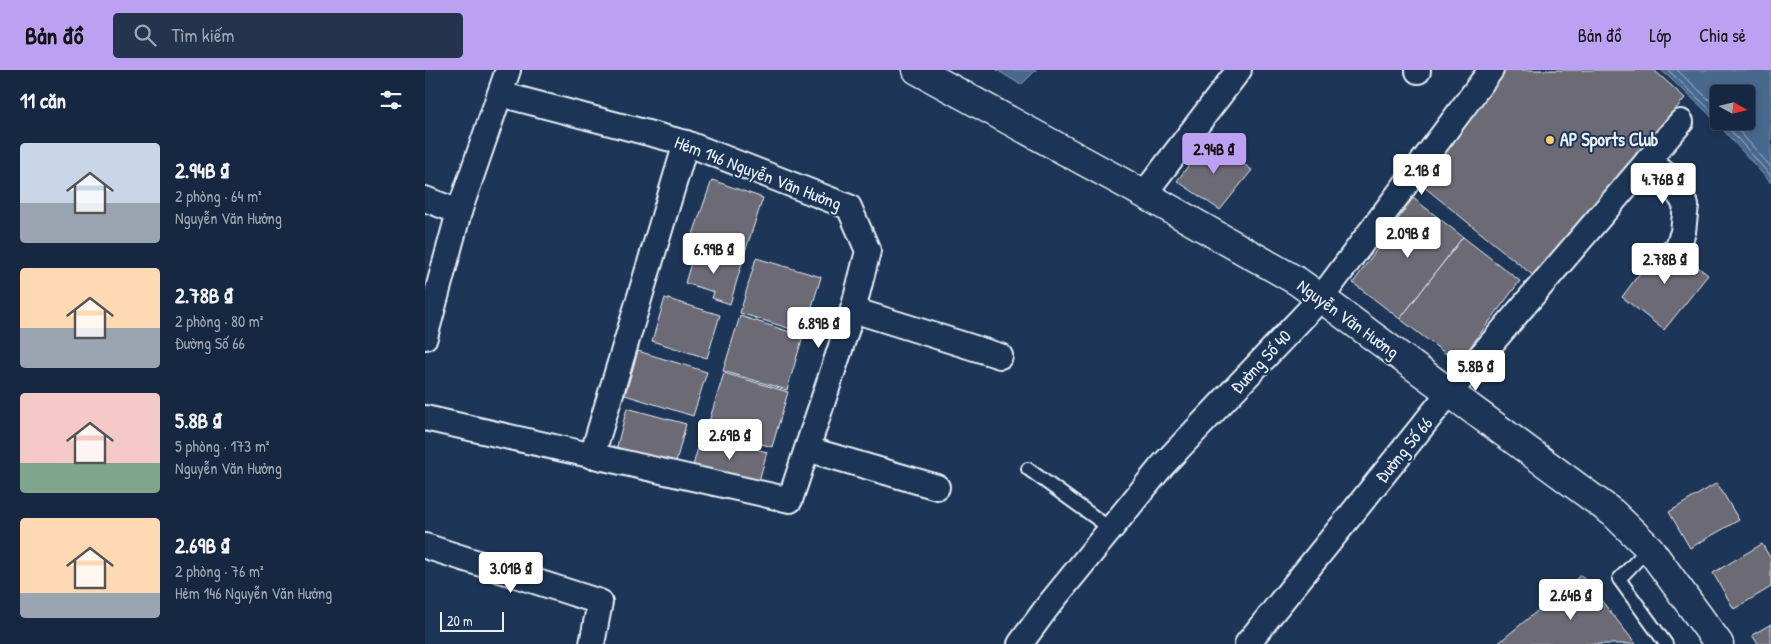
<!DOCTYPE html>
<html lang="vi">
<head>
<meta charset="utf-8">
<style>
  :root { --surface:#162841; --page:#23344c; --text:#f1f3f6; --muted:#9ea6b1; --line:#35445a; --accent:#bca0f2 }
  body { margin:0; font-family:"Patrick Hand",sans-serif; background:var(--page); color:var(--text); height:100vh; display:flex; flex-direction:column; font-size:19px; white-space:nowrap }
  * { box-sizing:border-box; margin:0 }
  p { font-size:16px; color:var(--muted) }
  .icon { flex:none; width:28px; height:28px; fill:none; stroke:currentColor; stroke-width:2; stroke-linecap:round; stroke-linejoin:round }
  .map { position:relative; flex:1; overflow:hidden }
  .drawer { display:flex; flex-direction:column; background:var(--surface); width:425px }
  .drawer>* { flex:none }
  .needle { width:32px; rotate:98deg }
  .tools { position:absolute; left:1285px; top:15px; display:grid; gap:10px }
  .tools a { display:grid; place-items:center; width:45px; height:45px; border-radius:5px; background:var(--surface); box-shadow:0 2px 8px #0003,0 0 0 1px var(--line); font-size:25px }
  .scale { position:absolute; left:15px; bottom:12px; width:64px; box-sizing:border-box; padding-left:5px; border:2px solid #e8f1f8; border-top:0; font-size:14px; line-height:18px; white-space:nowrap; color:#e8f1f8; -webkit-text-stroke:4px #1d3557; paint-order:stroke }
  .price { position:absolute; translate:-50% -42px; padding:0 11px; border-radius:5px; background:#fff; color:#222; font-size:16px; line-height:32px; filter:drop-shadow(0 1px 2px #0008) }
  .price::after { content:''; position:absolute; left:50%; top:30px; width:15px; height:11px; margin-left:-8px; background:inherit; clip-path:polygon(0 0,100% 0,50% 100%) }
  .price.active { background:var(--accent); color:#111 }
  ul { padding:0; list-style:none }
  li { display:flex; align-items:center; gap:15px; height:125px; padding:0 20px }
  li span { display:grid; place-items:center; flex:none; width:140px; height:100px; border-radius:5px; color:#555 }
  li>.icon { margin-inline-start:auto }
  span .icon { width:60px; height:60px; fill:#fffc; stroke-width:1 }
  li b { font-size:21px }
  h2 { display:flex; justify-content:space-between; align-items:center; height:60px; padding:0 20px; font-size:21px }
  header { display:flex; align-items:center; gap:30px; box-sizing:border-box; height:70px; padding:0 25px; background:var(--accent); color:#111 }
  header strong { font-size:24px }
  nav { display:flex; gap:28px; margin-inline-start:auto; font-size:18px }
  .search { width:350px; height:45px; background:var(--page); display:flex; align-items:center; gap:12px; box-sizing:border-box; padding:0 18px; border-radius:5px; color:var(--muted); font-size:19px }
  main { display:flex; flex:1; min-height:0 }
  .map>svg:first-child { display:block }
  .water { fill:#48688e; stroke:#889fb8; fill-rule:evenodd }
  .lines { fill:none; stroke-linecap:round; stroke-linejoin:round }
  .shore { stroke:#a8bace; stroke-width:1 }
  .building { fill:#6c6a75; stroke:#e8f1f8 }
  .service-casing { stroke:#e8f1f8; stroke-width:16 }
  .minor-casing { stroke:#e8f1f8; stroke-width:28 }
  .secondary-casing { stroke:#e8f1f8; stroke-width:31 }
  .service { stroke:#1d3557; stroke-width:12 }
  .minor { stroke:#1d3557; stroke-width:24 }
  .secondary { stroke:#1d3557; stroke-width:28 }
  .poi-dot { fill:#ffd166; stroke:#1d3557; stroke-width:2 }
  .labels { text-anchor:middle; stroke-width:4; stroke-linejoin:round; paint-order:stroke }
  .poi-label { font-size:18px; font-weight:bold; fill:#e8f1f8; stroke:#1d3557; text-anchor:start }
  .street-label { font-size:18px; fill:#e8f1f8; stroke:#1d3557 }
</style>
</head>
<body>
<header>
<strong>Bản đồ</strong>
<div class="search"><svg class="icon" aria-label="search" viewBox="0 0 24 24"><circle cx="10" cy="10" r="6"/><path d="M15 15l6 6"/></svg>Tìm kiếm</div>
<nav><a>Bản đồ</a><a>Lớp</a><a>Chia sẻ</a></nav>
</header>
<main>
<section class="drawer">
<h2>11 căn<svg class="icon" aria-label="filters" viewBox="0 0 24 24"><path d="M4 7h16M4 17h16"/><circle cx="9" cy="7" r="2"/><circle cx="15" cy="17" r="2"/></svg></h2>
<ul>
<li><span style="background:linear-gradient(#c9d6e8 60%,#9aa5b1 0)"><svg class="icon" aria-label="home" viewBox="0 0 24 24"><path d="M3 11l9-7 9 7M6 9v11h12V9"/></svg></span><div><b>2.94B ₫</b><p>2 phòng · 64 m²</p><p>Nguyễn Văn Hưởng</p></div></li>
<li><span style="background:linear-gradient(#ffd9b3 60%,#9aa5b1 0)"><svg class="icon" aria-label="home" viewBox="0 0 24 24"><path d="M3 11l9-7 9 7M6 9v11h12V9"/></svg></span><div><b>2.78B ₫</b><p>2 phòng · 80 m²</p><p>Đường Số 66</p></div></li>
<li><span style="background:linear-gradient(#f6c9c9 70%,#7fa58c 0)"><svg class="icon" aria-label="home" viewBox="0 0 24 24"><path d="M3 11l9-7 9 7M6 9v11h12V9"/></svg></span><div><b>5.8B ₫</b><p>5 phòng · 173 m²</p><p>Nguyễn Văn Hưởng</p></div></li>
<li><span style="background:linear-gradient(#ffd9b3 75%,#9aa5b1 0)"><svg class="icon" aria-label="home" viewBox="0 0 24 24"><path d="M3 11l9-7 9 7M6 9v11h12V9"/></svg></span><div><b>2.69B ₫</b><p>2 phòng · 76 m²</p><p>Hẻm 146 Nguyễn Văn Hưởng</p></div></li>
</ul>
</section>
<div class="map">
<svg width="1346" height="574" viewBox="0 0 1346 574">
  <rect width="100%" height="100%" fill="#1d3557"/>
  <filter id="ink" filterUnits="userSpaceOnUse"><feTurbulence type="fractalNoise" baseFrequency=".02" numOctaves="2"/><feDisplacementMap in="SourceGraphic" scale="10" xChannelSelector="R" yChannelSelector="G"/><feConvolveMatrix kernelMatrix="1 2 1 2 8 2 1 2 1" color-interpolation-filters="sRGB"/></filter>
  <g filter="url(#ink)">
    <!-- water -->
    <g class="water">
      <polygon points="572,0 611,0 596,15"/>
      <path d="M1236,0H1346V113L1280,40ZM1294,24H1321V51H1294Z"/>
    </g>
    <g class="lines">
      <!-- shore -->
      <g class="shore">
        <polyline points="1243,0 1294,48"/>
        <polyline points="1252,0 1294,39"/>
        <polyline points="1297,51 1346,106"/>
        <polyline points="1305,51 1346,97"/>
      </g>
    </g>
    <!-- building -->
    <g class="building">
      <polygon points="1077,0 1229,0 1260,28 1110,207 993,112"/>
      <polygon points="783,69 827,100 795,140 752,111"/>
      <polygon points="287,110 338,128 319,185 267,167"/>
      <polygon points="988,128 1038,167 975,249 928,213"/>
      <polygon points="1038,167 1095,211 1033,293 975,249"/>
      <polygon points="1239,170 1283,205 1239,260 1197,227"/>
      <polygon points="270,179 317,193 305,234 287,228 289,222 260,213"/>
      <polygon points="331,188 396,207 379,263 315,243"/>
      <polygon points="240,228 295,245 282,288 227,271"/>
      <polygon points="315,246 378,266 362,320 298,301"/>
      <polygon points="213,281 282,302 268,346 200,325"/>
      <polygon points="299,303 363,322 347,377 282,358"/>
      <polygon points="202,338 261,354 250,396 191,380"/>
      <polygon points="277,364 342,382 332,418 267,399"/>
      <polygon points="1292,413 1314,450 1265,478 1244,442"/>
      <polygon points="1337,474 1346,489 1346,517 1309,539 1288,503"/>
      <polygon points="1156,505 1211,574 1072,574"/>
      <polygon points="1346,554 1346,574 1333,574 1327,565"/>
    </g>
    <g class="lines">
      <!-- service casing -->
      <g class="service-casing">
        <g id="service">
          <polyline points="603,399 686,459"/>
          <polyline points="1224,478 1194,509 1241,574"/>
        </g>
      </g>
      <!-- minor casing -->
      <g class="minor-casing">
        <g id="minor">
          <polyline points="993,0 993,1"/>
          <polyline points="1223,90 1241,105 1261,135 1258,162 1252,180"/>
          <polyline points="719,124 814,0"/>
          <polyline points="0,129 34,142"/>
          <polyline points="428,240 575,286"/>
          <polyline points="0,267 34,142 83,0"/>
          <polyline points="0,348 365,430 428,240 443,181 424,137 261,73 75,24"/>
          <polyline points="382,379 512,417"/>
          <polyline points="167,386 261,73"/>
          <polyline points="0,476 175,532 167,574"/>
          <polyline points="595,574 623,536 737,396 896,228 1066,0"/>
          <polyline points="822,574 1024,323 1256,52"/>
        </g>
      </g>
      <!-- secondary casing -->
      <g class="secondary-casing">
        <polyline id="secondary" points="492,0 719,124 872,211 896,228 1188,443 1224,478 1294,574"/>
      </g>
      <!-- service -->
      <use href="#service" class="service"/>
      <!-- minor -->
      <use href="#minor" class="minor"/>
      <!-- secondary -->
      <use href="#secondary" class="secondary"/>
    </g>
  </g>
  <!-- markers -->
  <circle class="poi-dot" cx="1125" cy="70" r="5"/>
  <g class="labels">
    <!-- poi labels -->
    <g class="poi-label">
      <text x="1135" y="76">AP Sports Club</text>
    </g>
    <!-- street labels -->
    <g class="street-label">
      <text transform="translate(333 103) rotate(21)" y="6">Hẻm 146 Nguyễn Văn Hưởng</text>
      <text transform="translate(923 249) rotate(36)" y="6">Nguyễn Văn Hưởng</text>
      <text transform="translate(836 292) rotate(-47)" y="6">Đường Số 40</text>
      <text transform="translate(979 380) rotate(-51)" y="6">Đường Số 66</text>
    </g>
  </g>
</svg>
<div class="tools">
<a><svg class="needle" viewBox="-14 -14 28 28"><path d="M0-13l5 13h-10z" fill="#e53935"/><path d="M0 13l5-13h-10z" fill="#9ea6b1"/></svg></a>
</div>
<div class="scale">20 m</div>
<b class="price active" style="left:789px;top:105px">2.94B ₫</b>
<b class="price" style="left:997px;top:126px">2.1B ₫</b>
<b class="price" style="left:1238px;top:135px">4.76B ₫</b>
<b class="price" style="left:983px;top:189px">2.09B ₫</b>
<b class="price" style="left:289px;top:205px">6.99B ₫</b>
<b class="price" style="left:1240px;top:215px">2.78B ₫</b>
<b class="price" style="left:394px;top:279px">6.89B ₫</b>
<b class="price" style="left:1051px;top:322px">5.8B ₫</b>
<b class="price" style="left:305px;top:391px">2.69B ₫</b>
<b class="price" style="left:86px;top:524px">3.01B ₫</b>
<b class="price" style="left:1146px;top:551px">2.64B ₫</b>
</div>
</main>
</body>
</html>
